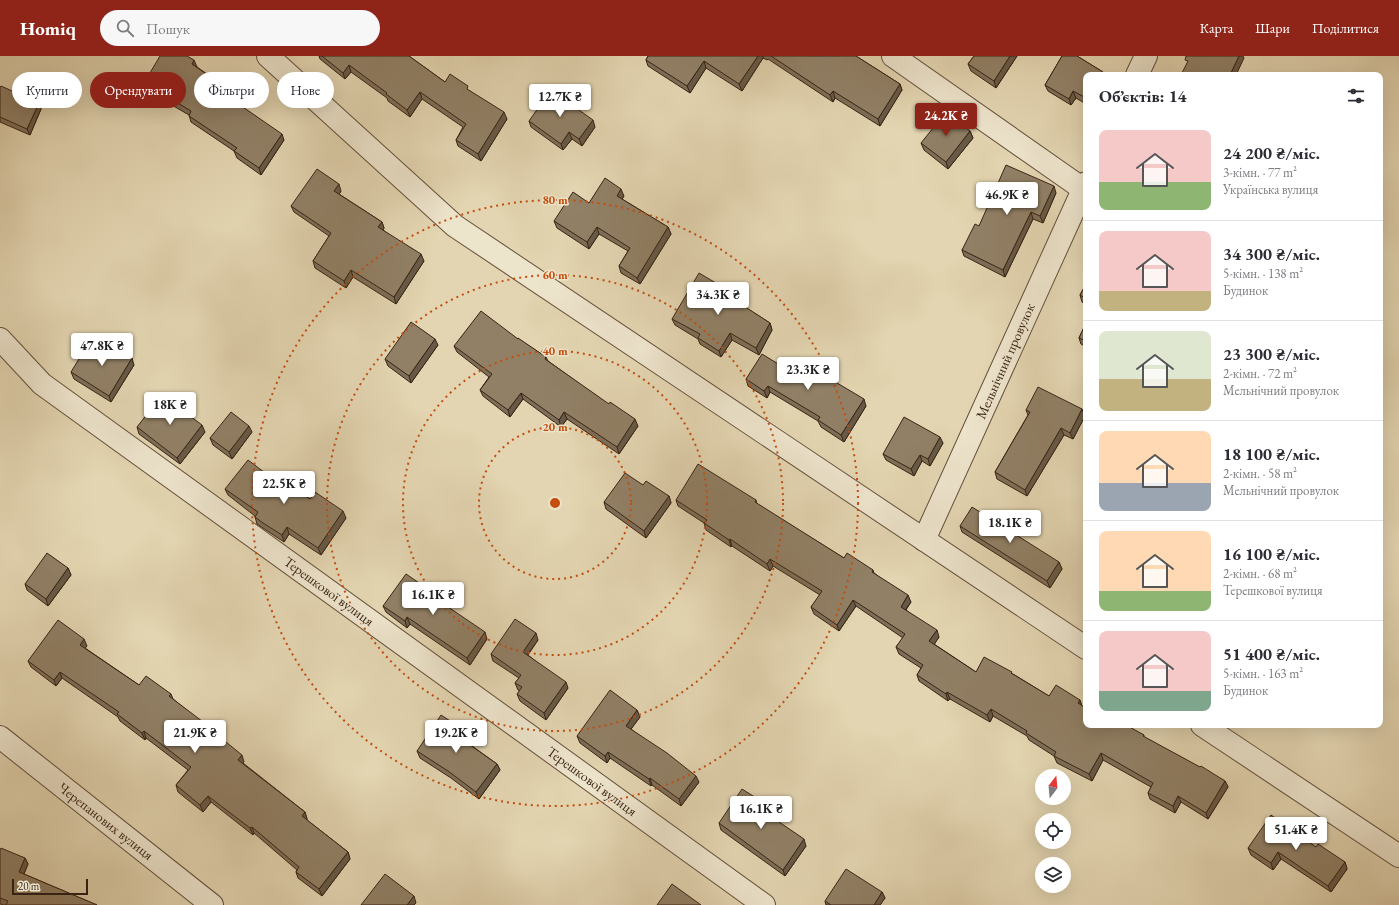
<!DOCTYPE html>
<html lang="uk">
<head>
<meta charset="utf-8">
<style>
  :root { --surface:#fff; --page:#f7f7f7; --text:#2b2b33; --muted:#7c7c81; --line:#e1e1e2; --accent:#8f2418 }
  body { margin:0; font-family:"EB Garamond",serif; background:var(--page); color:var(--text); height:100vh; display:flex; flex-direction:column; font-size:15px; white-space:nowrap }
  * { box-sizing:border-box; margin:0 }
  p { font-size:13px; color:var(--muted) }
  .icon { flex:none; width:22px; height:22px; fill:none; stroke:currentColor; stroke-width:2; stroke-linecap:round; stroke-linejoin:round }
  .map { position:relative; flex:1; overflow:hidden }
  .sheet { position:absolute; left:1083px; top:16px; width:300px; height:656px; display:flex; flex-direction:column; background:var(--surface); border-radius:8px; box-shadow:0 4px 16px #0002 }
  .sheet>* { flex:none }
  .banner { position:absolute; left:12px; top:16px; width:380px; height:36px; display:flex; gap:8px }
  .needle { width:26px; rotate:16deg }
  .buttons { position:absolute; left:1035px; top:713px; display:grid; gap:8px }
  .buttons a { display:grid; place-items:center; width:36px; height:36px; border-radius:50%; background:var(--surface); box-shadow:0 4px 16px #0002; font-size:20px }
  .scale { position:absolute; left:12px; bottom:10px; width:76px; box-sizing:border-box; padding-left:4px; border:2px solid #392314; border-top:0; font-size:11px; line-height:14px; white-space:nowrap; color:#392314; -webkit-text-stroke:3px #ede4cc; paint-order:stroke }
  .price { position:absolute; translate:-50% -34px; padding:0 9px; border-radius:4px; background:#fff; color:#222; font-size:13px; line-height:26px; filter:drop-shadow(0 1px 2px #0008) }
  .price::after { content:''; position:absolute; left:50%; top:24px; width:12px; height:9px; margin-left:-6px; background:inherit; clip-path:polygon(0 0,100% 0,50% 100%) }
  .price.current { background:var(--accent); color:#fff }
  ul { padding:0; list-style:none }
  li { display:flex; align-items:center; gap:12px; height:100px; padding:0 16px }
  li+li { border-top:1px solid var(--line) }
  li span { display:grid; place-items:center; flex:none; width:112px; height:80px; border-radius:8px; color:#555 }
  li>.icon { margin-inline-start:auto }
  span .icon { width:48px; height:48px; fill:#fffc; stroke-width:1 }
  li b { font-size:17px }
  h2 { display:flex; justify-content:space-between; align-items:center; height:48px; padding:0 16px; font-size:17px }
  .pill { padding:0 14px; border-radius:18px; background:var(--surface); box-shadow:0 4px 16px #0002; font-size:14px; line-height:36px }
  .pill.current { background:var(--accent); color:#fff }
  header { display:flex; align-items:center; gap:24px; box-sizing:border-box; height:56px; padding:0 20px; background:var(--accent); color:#fff }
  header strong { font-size:19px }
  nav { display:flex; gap:22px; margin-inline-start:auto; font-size:14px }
  .search { width:280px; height:36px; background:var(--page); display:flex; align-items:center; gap:10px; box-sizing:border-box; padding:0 14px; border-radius:22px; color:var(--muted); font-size:15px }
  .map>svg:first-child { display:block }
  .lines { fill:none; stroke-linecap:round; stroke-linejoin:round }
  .minor-casing { stroke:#64503b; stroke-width:24 }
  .tertiary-casing { stroke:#64503b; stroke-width:24 }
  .minor { stroke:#ede4cc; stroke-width:22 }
  .tertiary { stroke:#ede4cc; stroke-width:22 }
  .wall { fill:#7d6e58; stroke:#392314 }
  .shaded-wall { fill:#665a47; stroke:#392314 }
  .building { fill:#918066; stroke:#392314 }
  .ring { fill:none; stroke:#c54e0e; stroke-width:2; stroke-dasharray:2 4 }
  .labels { text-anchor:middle; stroke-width:3; stroke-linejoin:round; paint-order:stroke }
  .street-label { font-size:14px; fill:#392314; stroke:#ede4cc }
  .centre { fill:#c54e0e; stroke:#ede4cc; stroke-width:2 }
  .ring-label { font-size:12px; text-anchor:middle; font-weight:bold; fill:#c54e0e; stroke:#ede4cc; stroke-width:3; stroke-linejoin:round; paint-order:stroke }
</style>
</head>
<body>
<header>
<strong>Homiq</strong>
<div class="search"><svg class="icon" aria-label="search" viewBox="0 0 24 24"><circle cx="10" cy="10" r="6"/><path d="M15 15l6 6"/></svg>Пошук</div>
<nav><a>Карта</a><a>Шари</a><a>Поділитися</a></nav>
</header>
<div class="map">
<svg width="1399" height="849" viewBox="0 0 1399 849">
  <rect width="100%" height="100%" fill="#e3d5b1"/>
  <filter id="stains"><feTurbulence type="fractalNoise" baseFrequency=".005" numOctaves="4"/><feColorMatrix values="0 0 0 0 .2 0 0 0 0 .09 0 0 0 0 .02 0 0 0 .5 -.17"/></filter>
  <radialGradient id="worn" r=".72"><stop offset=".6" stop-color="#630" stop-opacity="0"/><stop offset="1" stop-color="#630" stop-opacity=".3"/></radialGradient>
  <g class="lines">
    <!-- minor casing -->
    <g class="minor-casing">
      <g id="minor">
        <polyline points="893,0 1083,133"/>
        <polyline points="1137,19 1146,0"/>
        <polyline points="0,283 42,328 764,849"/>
        <polyline points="924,484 1086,127"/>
        <polyline points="0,681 212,849"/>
      </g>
    </g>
    <!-- tertiary casing -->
    <g class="tertiary-casing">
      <g id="tertiary">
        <polyline points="268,0 455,170 1086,592"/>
        <polyline points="1202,669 1399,800"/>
      </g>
    </g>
    <!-- minor -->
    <use href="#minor" class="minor"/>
    <!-- tertiary -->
    <use href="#tertiary" class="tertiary"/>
  </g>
  <!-- wall -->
  <g class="wall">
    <polygon points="319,0 409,0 445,26 470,35 507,63 481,105 458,90 456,84 463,71 422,43 410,61 388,45 387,42 351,16 345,23 320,3"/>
    <polygon points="648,0 856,0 900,28 902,34 880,70 835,42 833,46 768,3 767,4 763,2 742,35 706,12 690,37 648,10 646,4"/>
    <polygon points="974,0 1017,0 996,32 971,15 968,8"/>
    <polygon points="1062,0 1077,0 1103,16 1104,19 1086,19 1086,48 1076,42 1071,49 1048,35 1045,29"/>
    <polygon points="197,11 241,42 244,48 242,51 284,84 261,119 237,102 234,95 191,66 189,59 146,34 144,27"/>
    <polygon points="0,31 39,47 41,53 30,79 0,66"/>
    <polygon points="529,65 595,71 582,90 572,83 563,94 531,71"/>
    <polygon points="970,75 973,82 948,113 924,94 921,87"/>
    <polygon points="341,135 339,138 382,166 384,172 383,174 424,205 396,248 353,221 346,232 315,212 313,205 329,180 294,156 291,150"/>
    <polygon points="1056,137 1043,167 1033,163 1005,221 964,200 962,194 979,170"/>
    <polygon points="624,140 622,143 668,171 671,178 640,228 621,217 619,210 628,195 599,178 589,193 557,172 554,165 589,147"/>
    <polygon points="1086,228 1086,248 1082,246 1080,239"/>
    <polygon points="721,230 724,236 723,237 770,267 772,274 759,299 732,284 721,301 700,288 698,283 675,269 672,263"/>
    <polygon points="1086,267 1086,291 1081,288 1079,282"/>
    <polygon points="518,283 546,301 548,305 638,370 619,398 567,363 561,371 523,343 510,361 483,340 480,334 489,321 457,296 454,290"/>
    <polygon points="438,289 411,327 388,310 385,303"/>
    <polygon points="94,299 134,309 111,346 74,323 71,316"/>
    <polygon points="788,314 866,350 844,386 821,371 818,365 770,336 767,342 748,330 746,323"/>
    <polygon points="1082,353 1085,360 1073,383 1064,379 1027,440 997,423 995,416 1028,359 1026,354"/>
    <polygon points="137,371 205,376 180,408 139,378"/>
    <polygon points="252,376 232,403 213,389 210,382"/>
    <polygon points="943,387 930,410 922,405 914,420 886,404 883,398"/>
    <polygon points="277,426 310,443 346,462 321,499 289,478 284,486 257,468 255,461 255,460 228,439 225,433"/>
    <polygon points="643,429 669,440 671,447 646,482 606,453 604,446"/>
    <polygon points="676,444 756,444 757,448 844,502 873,514 874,517 911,546 906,554 939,581 934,588 976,616 1013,618 1049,640 1080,644 1082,650 1121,671 1144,679 1144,681 1225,725 1228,731 1208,763 1181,746 1175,757 1150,743 1148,737 1151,731 1103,704 1092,725 1057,707 1054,700 1029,684 1027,680 993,660 990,666 950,643 948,645 919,625 917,619 921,612 899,598 896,591 903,582 856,550 839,575 814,558 811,551 820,539 773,510 770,515 732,490 731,491 706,474 704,467 678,450"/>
    <polygon points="960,470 1059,506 1062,513 1050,532 962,476"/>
    <polygon points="68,512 71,519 48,550 27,534 25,528"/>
    <polygon points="428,533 429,538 487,583 470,609 410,568 407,572 386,556 383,550"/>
    <polygon points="538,584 528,599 568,632 546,664 520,645 517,638 520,635 518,634 515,627 519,622 493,605 491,598"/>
    <polygon points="87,590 85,592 139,629 171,638 173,643 212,675 244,706 243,707 305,756 307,763 307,764 348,796 350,803 322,840 298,822 296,816 297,814 254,777 253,779 211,746 203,756 178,736 176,729 188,714 146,682 145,684 120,665 118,661 62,622 56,630 31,611 28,605"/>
    <polygon points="637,654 640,661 631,673 699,726 681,750 652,729 651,730 610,702 607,707 580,687 577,680"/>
    <polygon points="463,678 461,682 497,708 500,714 479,743 451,722 420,702 417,695"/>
    <polygon points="766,754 765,756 806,790 785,820 721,774 719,767"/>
    <polygon points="1316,791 1345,806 1347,813 1331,836 1281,803 1273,814 1251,799 1248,792"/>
    <polygon points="0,794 25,802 28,808 24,818 97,849 4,849 0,848"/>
    <polygon points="882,836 885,842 880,849 826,849 825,845"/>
  </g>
  <!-- shaded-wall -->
  <g class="shaded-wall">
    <polygon points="758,0 763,0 763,2 742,35 739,28"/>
    <polygon points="1010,0 1017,0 996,32 994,25"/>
    <polygon points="1239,0 1243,0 1244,2 1236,19 1230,19"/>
    <polygon points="194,4 197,11 192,8"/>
    <polygon points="704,5 706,12 690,37 687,30"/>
    <polygon points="349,9 351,16 345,23 343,17"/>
    <polygon points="900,28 902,34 880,70 878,63"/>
    <polygon points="833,35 835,42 833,46 830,39"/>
    <polygon points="1073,35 1076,42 1071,49 1069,43"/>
    <polygon points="420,36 422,43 410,61 407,54"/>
    <polygon points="241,42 244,48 240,54 237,47"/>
    <polygon points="39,47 41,53 30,79 27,73"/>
    <polygon points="504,56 507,63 481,105 478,98"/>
    <polygon points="593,64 595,71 582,90 579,83"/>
    <polygon points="970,75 973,82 948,113 946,106"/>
    <polygon points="569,76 572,83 563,94 561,88"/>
    <polygon points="282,78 284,84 261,119 259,112"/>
    <polygon points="339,128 341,135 337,142 334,135"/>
    <polygon points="1054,130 1056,137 1043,167 1040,160"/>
    <polygon points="621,133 624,140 619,147 617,140"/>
    <polygon points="1031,156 1033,163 1005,221 1003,214"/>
    <polygon points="382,166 384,172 381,178 378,171"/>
    <polygon points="597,171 599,178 589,193 587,186"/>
    <polygon points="668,171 671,178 640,228 637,222"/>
    <polygon points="421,198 424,205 396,248 394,241"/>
    <polygon points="351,214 353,221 346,232 344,225"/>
    <polygon points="721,230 724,236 721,241 719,234"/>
    <polygon points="770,267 772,274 759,299 756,292"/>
    <polygon points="730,277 732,284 721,301 719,295"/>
    <polygon points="435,283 438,289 411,327 409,320"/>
    <polygon points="132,302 134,309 111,346 109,340"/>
    <polygon points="768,330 770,336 767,342 764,335"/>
    <polygon points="521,337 523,343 510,361 508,354"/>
    <polygon points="864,343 866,350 844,386 841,379"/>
    <polygon points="1082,353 1085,360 1073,383 1070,377"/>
    <polygon points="564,356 567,363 561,371 559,364"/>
    <polygon points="635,363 638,370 619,398 617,391"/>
    <polygon points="202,369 205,376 180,408 177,402"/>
    <polygon points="249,370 252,376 232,403 229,396"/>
    <polygon points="1061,372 1064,379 1027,440 1025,434"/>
    <polygon points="940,381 943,387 930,410 928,403"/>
    <polygon points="920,399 922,405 914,420 911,413"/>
    <polygon points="669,440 671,447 646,482 644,475"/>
    <polygon points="343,455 346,462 321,499 318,492"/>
    <polygon points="287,471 289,478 284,486 282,479"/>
    <polygon points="730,483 732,490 731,491 729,484"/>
    <polygon points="770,503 773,510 770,515 767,508"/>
    <polygon points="1059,506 1062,513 1050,532 1047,525"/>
    <polygon points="68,512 71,519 48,550 46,543"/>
    <polygon points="428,533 430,540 426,536"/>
    <polygon points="908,539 911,546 903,557 901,551"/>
    <polygon points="853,544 856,550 839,575 837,569"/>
    <polygon points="407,561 410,568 407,572 405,565"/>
    <polygon points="937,574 939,581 932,592 929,585"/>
    <polygon points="485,576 487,583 470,609 467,602"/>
    <polygon points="536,577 538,584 525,602 523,596"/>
    <polygon points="84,583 87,590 82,596 80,589"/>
    <polygon points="60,616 62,622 56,630 54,624"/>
    <polygon points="566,626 568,632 546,664 544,657"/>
    <polygon points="947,636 950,643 948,645 946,638"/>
    <polygon points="1080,644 1082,651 1078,647"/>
    <polygon points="991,653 993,660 990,666 987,659"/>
    <polygon points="637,654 640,661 628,677 626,670"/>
    <polygon points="461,672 463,678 459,685 456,679"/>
    <polygon points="144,675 146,682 145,684 142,677"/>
    <polygon points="608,696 610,702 607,707 605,700"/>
    <polygon points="1101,697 1103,704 1092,725 1089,718"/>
    <polygon points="242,699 244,706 240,710 238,704"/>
    <polygon points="497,708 500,714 479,743 476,736"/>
    <polygon points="696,720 699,726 681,750 679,743"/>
    <polygon points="650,722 652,729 651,730 649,723"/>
    <polygon points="1225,725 1228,731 1208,763 1206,757"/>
    <polygon points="208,740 211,746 203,756 200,749"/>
    <polygon points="1178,740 1181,746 1175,757 1173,750"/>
    <polygon points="764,747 766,754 762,760 760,753"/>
    <polygon points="305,756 307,763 304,767 302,760"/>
    <polygon points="252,771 254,777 253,779 250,772"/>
    <polygon points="804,783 806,790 785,820 783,814"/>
    <polygon points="348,796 350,803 322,840 319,833"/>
    <polygon points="1278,796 1281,803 1273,814 1271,807"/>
    <polygon points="25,802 28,808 22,822 19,816"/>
    <polygon points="1345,806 1347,813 1331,836 1328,830"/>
    <polygon points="882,836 885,842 880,849 874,849"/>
    <polygon points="414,840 416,847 414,849 407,849"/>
  </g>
  <!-- building -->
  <g class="building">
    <polygon points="160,0 187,0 194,4 192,8 241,42 237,47 282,78 259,112 234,95 237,92 189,60 191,55 144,27"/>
    <polygon points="322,0 409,0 445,26 450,18 468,30 467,33 504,56 478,98 456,84 466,68 420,36 407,54 386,38 387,37 349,9 343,17"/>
    <polygon points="648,0 758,0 739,28 704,5 687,30 646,4"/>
    <polygon points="771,0 856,0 900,28 878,63 833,35 830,39"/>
    <polygon points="974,0 1010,0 994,25 968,8"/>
    <polygon points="1062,0 1077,0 1103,16 1101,19 1086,19 1086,42 1073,35 1069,43 1045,29"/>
    <polygon points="1186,0 1239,0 1230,19 1181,19 1188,5 1185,4"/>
    <polygon points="1,30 39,47 27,73 0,61 0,31"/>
    <polygon points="551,34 593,64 579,83 569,76 561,88 529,65"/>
    <polygon points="946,56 970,75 946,106 921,87"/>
    <polygon points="1006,109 1054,130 1040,160 1031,156 1003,214 962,194 975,168 979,170"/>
    <polygon points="317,113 339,128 334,135 382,166 378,171 421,198 394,241 351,214 344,225 313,205 331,177 291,150"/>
    <polygon points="605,122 621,133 617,140 668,171 637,222 619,210 630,192 597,171 587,186 554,165 573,136 589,147"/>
    <polygon points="699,217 721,230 719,234 770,267 756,292 730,277 719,295 698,282 700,278 672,263"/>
    <polygon points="1086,228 1086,243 1080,239"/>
    <polygon points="481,255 518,283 518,282 546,301 545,303 609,348 610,346 635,363 617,391 564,356 559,364 521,337 508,354 480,334 492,318 454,290"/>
    <polygon points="411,266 435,283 409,320 385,303"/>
    <polygon points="1086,267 1086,285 1079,282"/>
    <polygon points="103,284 132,302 109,340 71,316 85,293 94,299"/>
    <polygon points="762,298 788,314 795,302 864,343 841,379 818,364 820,361 768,330 764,335 746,323"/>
    <polygon points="1038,331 1082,353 1070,377 1061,372 1025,434 995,416 1030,356 1026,354"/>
    <polygon points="162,339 202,369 177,402 137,371"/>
    <polygon points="231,356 249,370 229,396 210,382"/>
    <polygon points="904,361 940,381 928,403 920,399 911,413 883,398"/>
    <polygon points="248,404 277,426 279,423 310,443 315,436 343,455 318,492 287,471 282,479 263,467 255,461 258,456 225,433"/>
    <polygon points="698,408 756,444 755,446 844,502 847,497 873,514 872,516 908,539 901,551 937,574 929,585 976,616 984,601 1012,616 1011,617 1049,640 1056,629 1080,644 1078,647 1086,652 1086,669 1119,669 1121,671 1122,669 1126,669 1144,679 1143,680 1200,711 1201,710 1225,725 1206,757 1178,740 1173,750 1148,737 1153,727 1101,697 1089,718 1054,700 1056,696 1026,677 1027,675 991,653 987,659 947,636 946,638 917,619 923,609 896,591 905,578 853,544 837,569 811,551 822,535 770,503 767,508 730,483 729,484 704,467 707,464 676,444"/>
    <polygon points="625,417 643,429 646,425 669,440 644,475 604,446"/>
    <polygon points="972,451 1059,506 1047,525 960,470"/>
    <polygon points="47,497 68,512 46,543 25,528"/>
    <polygon points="406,518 428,533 426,536 485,576 467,602 407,561 405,565 383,550"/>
    <polygon points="515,563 536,577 523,596 566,626 544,657 517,638 522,631 515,627 521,619 491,598"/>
    <polygon points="58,564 84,583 80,589 139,629 146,620 171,638 169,640 211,672 210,673 242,699 238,704 305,756 302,760 348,796 319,833 296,816 299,811 252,771 250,772 208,740 200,749 176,729 191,711 144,675 142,677 117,658 119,656 60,616 54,624 28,605"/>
    <polygon points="610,634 637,654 626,670 667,697 696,720 679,743 650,722 649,723 608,696 605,700 577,680"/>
    <polygon points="441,659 461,672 456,679 497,708 476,736 448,715 417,695"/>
    <polygon points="742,733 764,747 760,753 804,783 783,814 719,767"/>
    <polygon points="1271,759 1316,791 1318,788 1345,806 1328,830 1278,796 1271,807 1248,792"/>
    <polygon points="1,792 25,802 19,816 97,849 6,849 8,845 0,842 0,794"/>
    <polygon points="846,813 882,836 874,849 831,849 825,845"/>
    <polygon points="385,818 414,840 407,849 361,849"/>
    <polygon points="672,828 701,849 657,849"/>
  </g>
  <!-- distance rings -->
  <g class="ring">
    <circle cx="555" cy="447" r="76"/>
    <circle cx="555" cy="447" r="152"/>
    <circle cx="555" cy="447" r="228"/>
    <circle cx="555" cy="447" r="303"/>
  </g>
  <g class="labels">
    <!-- street labels -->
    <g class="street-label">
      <text transform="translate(1005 305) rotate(-66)" y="5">Мельнiчний провулок</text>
      <text transform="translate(329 535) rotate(36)" y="5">Терешкової вулиця</text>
      <text transform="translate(592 725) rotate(36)" y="5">Терешкової вулиця</text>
      <text transform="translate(106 765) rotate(38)" y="5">Черепанових вулиця</text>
    </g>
  </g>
  <circle cx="555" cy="447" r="6" class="centre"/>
  <g class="ring-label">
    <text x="555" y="148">80 m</text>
    <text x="555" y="223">60 m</text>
    <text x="555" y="299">40 m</text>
    <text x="555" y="375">20 m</text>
  </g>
  <rect width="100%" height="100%" filter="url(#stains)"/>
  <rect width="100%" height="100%" fill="url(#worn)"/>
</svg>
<div class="buttons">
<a><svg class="needle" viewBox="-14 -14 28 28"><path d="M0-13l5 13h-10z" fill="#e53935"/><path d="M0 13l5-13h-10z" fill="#7c7c81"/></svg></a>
<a><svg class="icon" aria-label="locate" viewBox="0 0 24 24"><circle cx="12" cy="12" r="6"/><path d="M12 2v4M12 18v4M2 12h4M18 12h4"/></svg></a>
<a><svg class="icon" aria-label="layers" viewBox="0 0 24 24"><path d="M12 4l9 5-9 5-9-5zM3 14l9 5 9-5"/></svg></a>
</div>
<div class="scale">20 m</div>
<b class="price" style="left:560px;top:62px">12.7K ₴</b>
<b class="price current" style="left:946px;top:81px">24.2K ₴</b>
<b class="price" style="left:1007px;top:160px">46.9K ₴</b>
<b class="price" style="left:718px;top:260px">34.3K ₴</b>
<b class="price" style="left:102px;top:311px">47.8K ₴</b>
<b class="price" style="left:808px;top:335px">23.3K ₴</b>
<b class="price" style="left:170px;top:370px">18K ₴</b>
<b class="price" style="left:284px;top:449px">22.5K ₴</b>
<b class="price" style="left:1010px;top:488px">18.1K ₴</b>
<b class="price" style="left:433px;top:560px">16.1K ₴</b>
<b class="price" style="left:195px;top:698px">21.9K ₴</b>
<b class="price" style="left:456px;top:698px">19.2K ₴</b>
<b class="price" style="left:761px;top:774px">16.1K ₴</b>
<b class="price" style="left:1296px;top:795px">51.4K ₴</b>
<div class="banner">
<a class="pill">Купити</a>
<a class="pill current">Орендувати</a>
<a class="pill">Фільтри</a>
<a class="pill">Нове</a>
</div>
<section class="sheet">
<h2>Об’єктів: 14<svg class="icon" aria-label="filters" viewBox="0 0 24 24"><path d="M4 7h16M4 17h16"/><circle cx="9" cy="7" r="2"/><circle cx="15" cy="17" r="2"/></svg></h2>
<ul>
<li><span style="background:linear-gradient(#f6c9c9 65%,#8fb573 0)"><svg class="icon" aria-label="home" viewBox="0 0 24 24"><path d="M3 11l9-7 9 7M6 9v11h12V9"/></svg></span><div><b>24 200 ₴/міс.</b><p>3-кімн. · 77 m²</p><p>Українська вулиця</p></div></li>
<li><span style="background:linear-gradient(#f6c9c9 75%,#c2b280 0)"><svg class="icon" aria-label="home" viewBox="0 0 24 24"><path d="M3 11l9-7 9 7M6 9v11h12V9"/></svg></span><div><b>34 300 ₴/міс.</b><p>5-кімн. · 138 m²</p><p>Будинок</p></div></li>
<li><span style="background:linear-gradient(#dfe7d0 60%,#c2b280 0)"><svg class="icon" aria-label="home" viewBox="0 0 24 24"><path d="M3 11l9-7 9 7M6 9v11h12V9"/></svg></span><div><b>23 300 ₴/міс.</b><p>2-кімн. · 72 m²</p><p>Мельнiчний провулок</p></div></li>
<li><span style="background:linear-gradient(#ffd9b3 65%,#9aa5b1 0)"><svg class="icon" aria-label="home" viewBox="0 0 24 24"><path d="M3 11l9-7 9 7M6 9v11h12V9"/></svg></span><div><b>18 100 ₴/міс.</b><p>2-кімн. · 58 m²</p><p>Мельнiчний провулок</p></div></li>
<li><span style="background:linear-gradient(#ffd9b3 75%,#8fb573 0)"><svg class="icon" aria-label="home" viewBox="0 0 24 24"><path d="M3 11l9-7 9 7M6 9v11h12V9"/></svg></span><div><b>16 100 ₴/міс.</b><p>2-кімн. · 68 m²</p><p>Терешкової вулиця</p></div></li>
<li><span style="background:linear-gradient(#f6c9c9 75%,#7fa58c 0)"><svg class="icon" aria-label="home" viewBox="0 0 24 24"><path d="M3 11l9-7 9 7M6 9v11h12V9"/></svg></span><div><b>51 400 ₴/міс.</b><p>5-кімн. · 163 m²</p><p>Будинок</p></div></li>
</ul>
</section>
</div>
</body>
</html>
